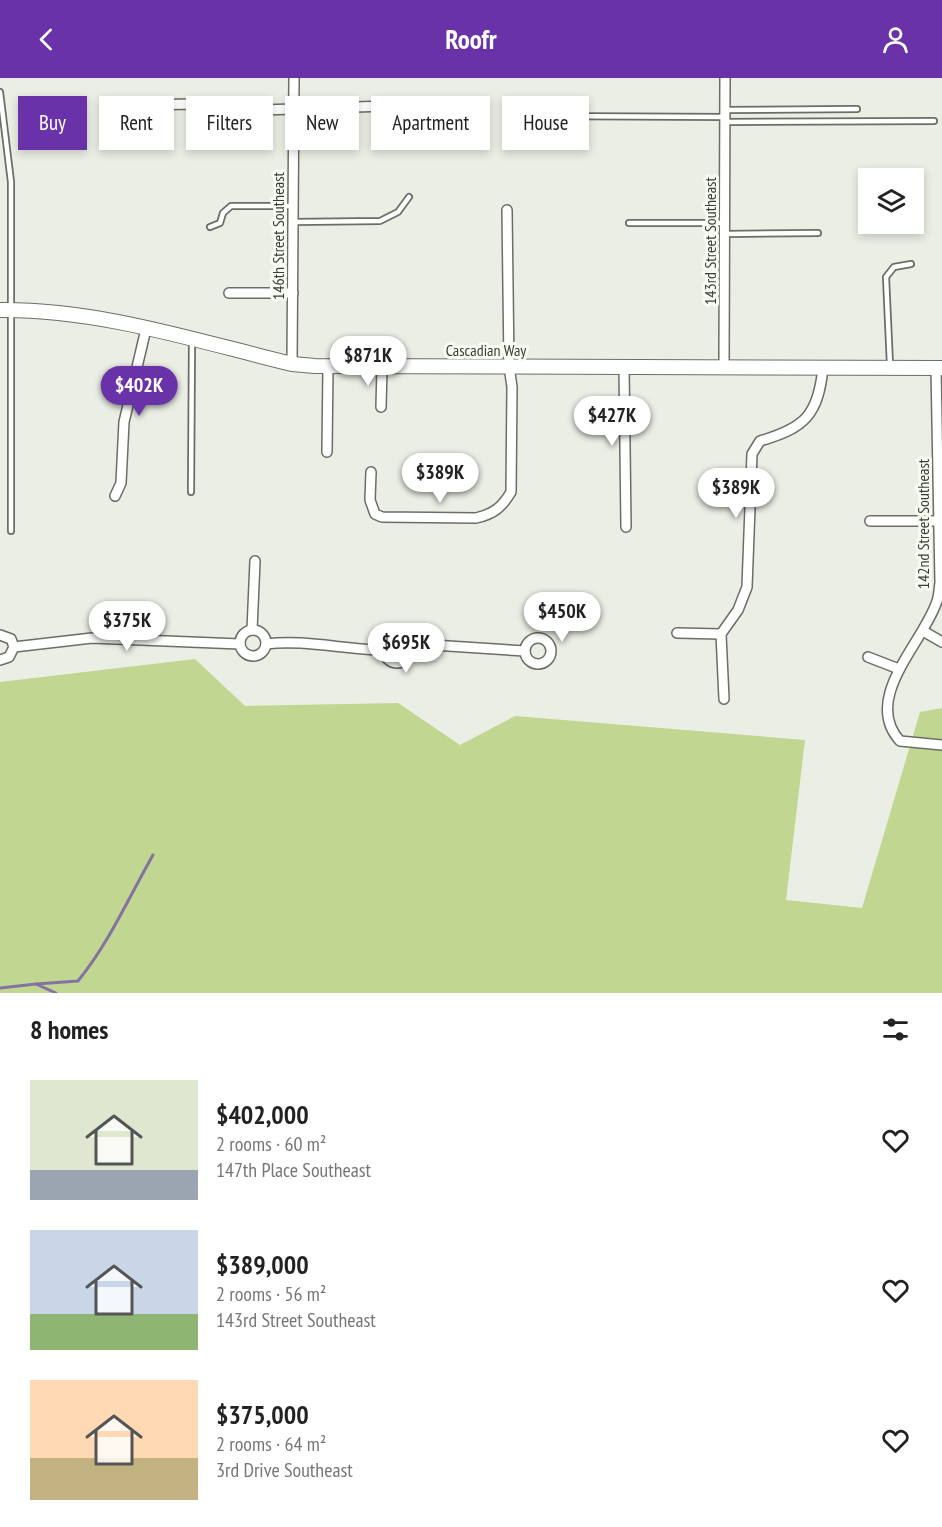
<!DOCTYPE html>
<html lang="en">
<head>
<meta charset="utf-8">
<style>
  :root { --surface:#fff; --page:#f6f6f6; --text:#222; --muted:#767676; --accent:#6932a8 }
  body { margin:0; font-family:"PT Sans Narrow",sans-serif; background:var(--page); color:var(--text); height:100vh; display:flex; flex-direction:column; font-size:22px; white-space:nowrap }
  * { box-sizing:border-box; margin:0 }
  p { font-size:20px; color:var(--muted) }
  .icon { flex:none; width:33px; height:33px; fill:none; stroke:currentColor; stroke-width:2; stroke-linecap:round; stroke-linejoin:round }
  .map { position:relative; height:915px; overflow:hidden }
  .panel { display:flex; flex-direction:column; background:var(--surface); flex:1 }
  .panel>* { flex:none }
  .top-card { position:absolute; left:18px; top:18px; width:600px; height:54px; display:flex; gap:12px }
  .tools { position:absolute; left:858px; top:90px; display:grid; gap:12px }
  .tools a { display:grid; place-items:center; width:66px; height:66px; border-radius:0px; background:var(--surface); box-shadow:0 3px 9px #0003; font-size:30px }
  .price { position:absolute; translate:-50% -51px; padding:0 14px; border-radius:21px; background:#fff; color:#222; font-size:20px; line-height:39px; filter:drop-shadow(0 2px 3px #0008) }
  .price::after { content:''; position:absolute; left:50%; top:36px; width:18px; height:14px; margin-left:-9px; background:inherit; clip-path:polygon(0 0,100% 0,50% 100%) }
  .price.on { background:var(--accent); color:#fff }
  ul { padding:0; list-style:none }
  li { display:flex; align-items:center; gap:18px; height:150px; padding:0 30px }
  li span { display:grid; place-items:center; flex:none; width:168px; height:120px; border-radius:0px; color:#555 }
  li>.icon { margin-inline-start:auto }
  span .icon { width:72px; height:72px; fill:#fffc; stroke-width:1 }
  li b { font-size:26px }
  h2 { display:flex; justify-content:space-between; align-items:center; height:72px; padding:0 30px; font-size:26px }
  .chip { padding:0 21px; border-radius:0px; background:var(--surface); box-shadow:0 3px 9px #0003; font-size:21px; line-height:54px }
  .chip.on { background:var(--accent); color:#fff }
  header { display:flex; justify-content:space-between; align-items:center; height:78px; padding:0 30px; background:var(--accent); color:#fff; font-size:27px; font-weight:700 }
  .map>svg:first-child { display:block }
  .green { fill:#c1d691 }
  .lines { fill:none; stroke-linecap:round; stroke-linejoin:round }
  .stream { stroke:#8373a0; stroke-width:3 }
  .lane-casing { stroke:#6b6e66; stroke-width:8 }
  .street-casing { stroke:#6b6e66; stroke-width:12 }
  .secondary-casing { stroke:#6b6e66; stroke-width:16 }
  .lane { stroke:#fff; stroke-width:4.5 }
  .street { stroke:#fff; stroke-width:9 }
  .secondary { stroke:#fff; stroke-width:14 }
  .labels { text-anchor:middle; stroke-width:6; stroke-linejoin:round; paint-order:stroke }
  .street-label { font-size:16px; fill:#3a3c38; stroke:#f8fbf2 }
</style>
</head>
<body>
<header><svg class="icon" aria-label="back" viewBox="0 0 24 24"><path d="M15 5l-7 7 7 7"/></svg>Roofr<svg class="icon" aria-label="person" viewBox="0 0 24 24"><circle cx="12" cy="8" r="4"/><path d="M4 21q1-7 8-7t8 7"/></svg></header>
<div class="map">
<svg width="942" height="915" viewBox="0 0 942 915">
  <rect width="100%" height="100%" fill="#eaeee4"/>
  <!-- green -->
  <polygon class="green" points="195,581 245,628 398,625 460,667 515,638 805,662 786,822 862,830 920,634 942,630 942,915 0,915 0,604"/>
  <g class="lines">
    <!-- stream -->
    <g class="stream">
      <path d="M36,906L78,903C109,865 129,819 153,777"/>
      <polyline points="0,910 36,906 56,915"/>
    </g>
    <!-- lane casing -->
    <g class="lane-casing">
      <g id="lane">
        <polyline points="0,14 11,104 11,453"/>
        <polyline points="725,32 857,31"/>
        <polyline points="541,38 724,39"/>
        <polyline points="726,44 934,43"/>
        <polyline points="293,144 380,143 398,134 409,119"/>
        <polyline points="629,145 725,145"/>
        <polyline points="210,149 220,145 223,135 231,128 293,128"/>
        <polyline points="726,156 818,155"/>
        <polyline points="890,287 886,199 894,189 911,186"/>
        <polyline points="191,414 192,262"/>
      </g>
    </g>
    <!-- street casing -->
    <g class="street-casing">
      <g id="street">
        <polyline points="128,24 151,27 190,26 231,33 449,26"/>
        <polyline points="229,215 293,215"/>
        <polyline points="292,286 294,0"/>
        <polyline points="724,287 725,0"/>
        <polyline points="624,289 626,449"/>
        <path d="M936,290L940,505C939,511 939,518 937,523C924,564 861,620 900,663L942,667"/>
        <polyline points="381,329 382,289"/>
        <polyline points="327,374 328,289"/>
        <path d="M371,394L370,422L375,436L382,439L476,440C494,436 502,429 511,414L512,309L509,288L507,132"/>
        <polyline points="115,418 121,405 124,344 146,251"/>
        <polyline points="870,443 939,443"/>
        <polyline points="252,552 255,483"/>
        <circle cx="253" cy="565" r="13"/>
        <polyline points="923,553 942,564"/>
        <polyline points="677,555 721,556"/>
        <polyline points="0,557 11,561 14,569 9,579 0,582"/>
        <circle cx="397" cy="572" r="13"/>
        <circle cx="538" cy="573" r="13"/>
        <path d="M266,566C305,561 345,572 384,572"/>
        <polyline points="14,569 92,560 240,566"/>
        <polyline points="410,572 433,567 525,573"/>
        <polyline points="868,579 899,591"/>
        <path d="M724,621L721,556L738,532L747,509L752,376L760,363C805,350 818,337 823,290"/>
      </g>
    </g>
    <!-- secondary casing -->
    <g class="secondary-casing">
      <path id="secondary" d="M0,232C99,231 197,263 292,286L315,288L942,290"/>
    </g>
    <!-- lane -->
    <use href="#lane" class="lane"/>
    <!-- street -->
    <use href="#street" class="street"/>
    <!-- secondary -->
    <use href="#secondary" class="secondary"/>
  </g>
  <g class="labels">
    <!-- street labels -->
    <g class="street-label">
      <text transform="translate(278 158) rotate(-90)" y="6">146th Street Southeast</text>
      <text transform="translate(710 163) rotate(-90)" y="6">143rd Street Southeast</text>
      <text x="486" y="278">Cascadian Way</text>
      <text transform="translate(923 446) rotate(-90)" y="6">142nd Street Southeast</text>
    </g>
  </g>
</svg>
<div class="tools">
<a><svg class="icon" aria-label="layers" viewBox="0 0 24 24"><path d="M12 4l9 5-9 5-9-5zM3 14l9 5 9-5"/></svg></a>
</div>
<b class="price" style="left:368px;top:309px">$871K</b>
<b class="price on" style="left:139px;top:339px">$402K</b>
<b class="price" style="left:612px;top:369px">$427K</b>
<b class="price" style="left:440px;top:426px">$389K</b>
<b class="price" style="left:736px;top:441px">$389K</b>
<b class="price" style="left:562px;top:565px">$450K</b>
<b class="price" style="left:127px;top:574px">$375K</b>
<b class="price" style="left:406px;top:596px">$695K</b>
<div class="top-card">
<a class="chip on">Buy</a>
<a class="chip">Rent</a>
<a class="chip">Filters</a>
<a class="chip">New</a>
<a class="chip">Apartment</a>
<a class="chip">House</a>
</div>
</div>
<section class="panel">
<h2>8 homes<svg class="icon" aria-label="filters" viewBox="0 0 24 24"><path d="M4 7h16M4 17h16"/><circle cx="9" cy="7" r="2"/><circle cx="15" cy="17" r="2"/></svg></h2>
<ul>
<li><span style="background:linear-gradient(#dfe7d0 75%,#9aa5b1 0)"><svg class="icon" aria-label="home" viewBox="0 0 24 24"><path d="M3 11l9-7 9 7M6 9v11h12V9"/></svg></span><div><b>$402,000</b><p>2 rooms · 60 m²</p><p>147th Place Southeast</p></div><svg class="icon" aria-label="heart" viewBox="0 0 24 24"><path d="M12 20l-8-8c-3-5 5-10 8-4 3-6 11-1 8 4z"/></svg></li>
<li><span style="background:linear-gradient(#c9d6e8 70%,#8fb573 0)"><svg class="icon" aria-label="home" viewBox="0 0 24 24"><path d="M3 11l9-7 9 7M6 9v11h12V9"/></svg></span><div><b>$389,000</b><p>2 rooms · 56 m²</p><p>143rd Street Southeast</p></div><svg class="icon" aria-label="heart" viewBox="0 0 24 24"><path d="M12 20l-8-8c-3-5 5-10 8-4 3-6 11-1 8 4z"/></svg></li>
<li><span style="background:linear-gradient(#ffd9b3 65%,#c2b280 0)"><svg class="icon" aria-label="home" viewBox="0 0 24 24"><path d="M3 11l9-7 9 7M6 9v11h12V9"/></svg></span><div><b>$375,000</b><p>2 rooms · 64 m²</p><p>3rd Drive Southeast</p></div><svg class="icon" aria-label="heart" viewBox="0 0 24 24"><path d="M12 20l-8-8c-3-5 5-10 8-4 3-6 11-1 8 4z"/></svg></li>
</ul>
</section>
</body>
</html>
